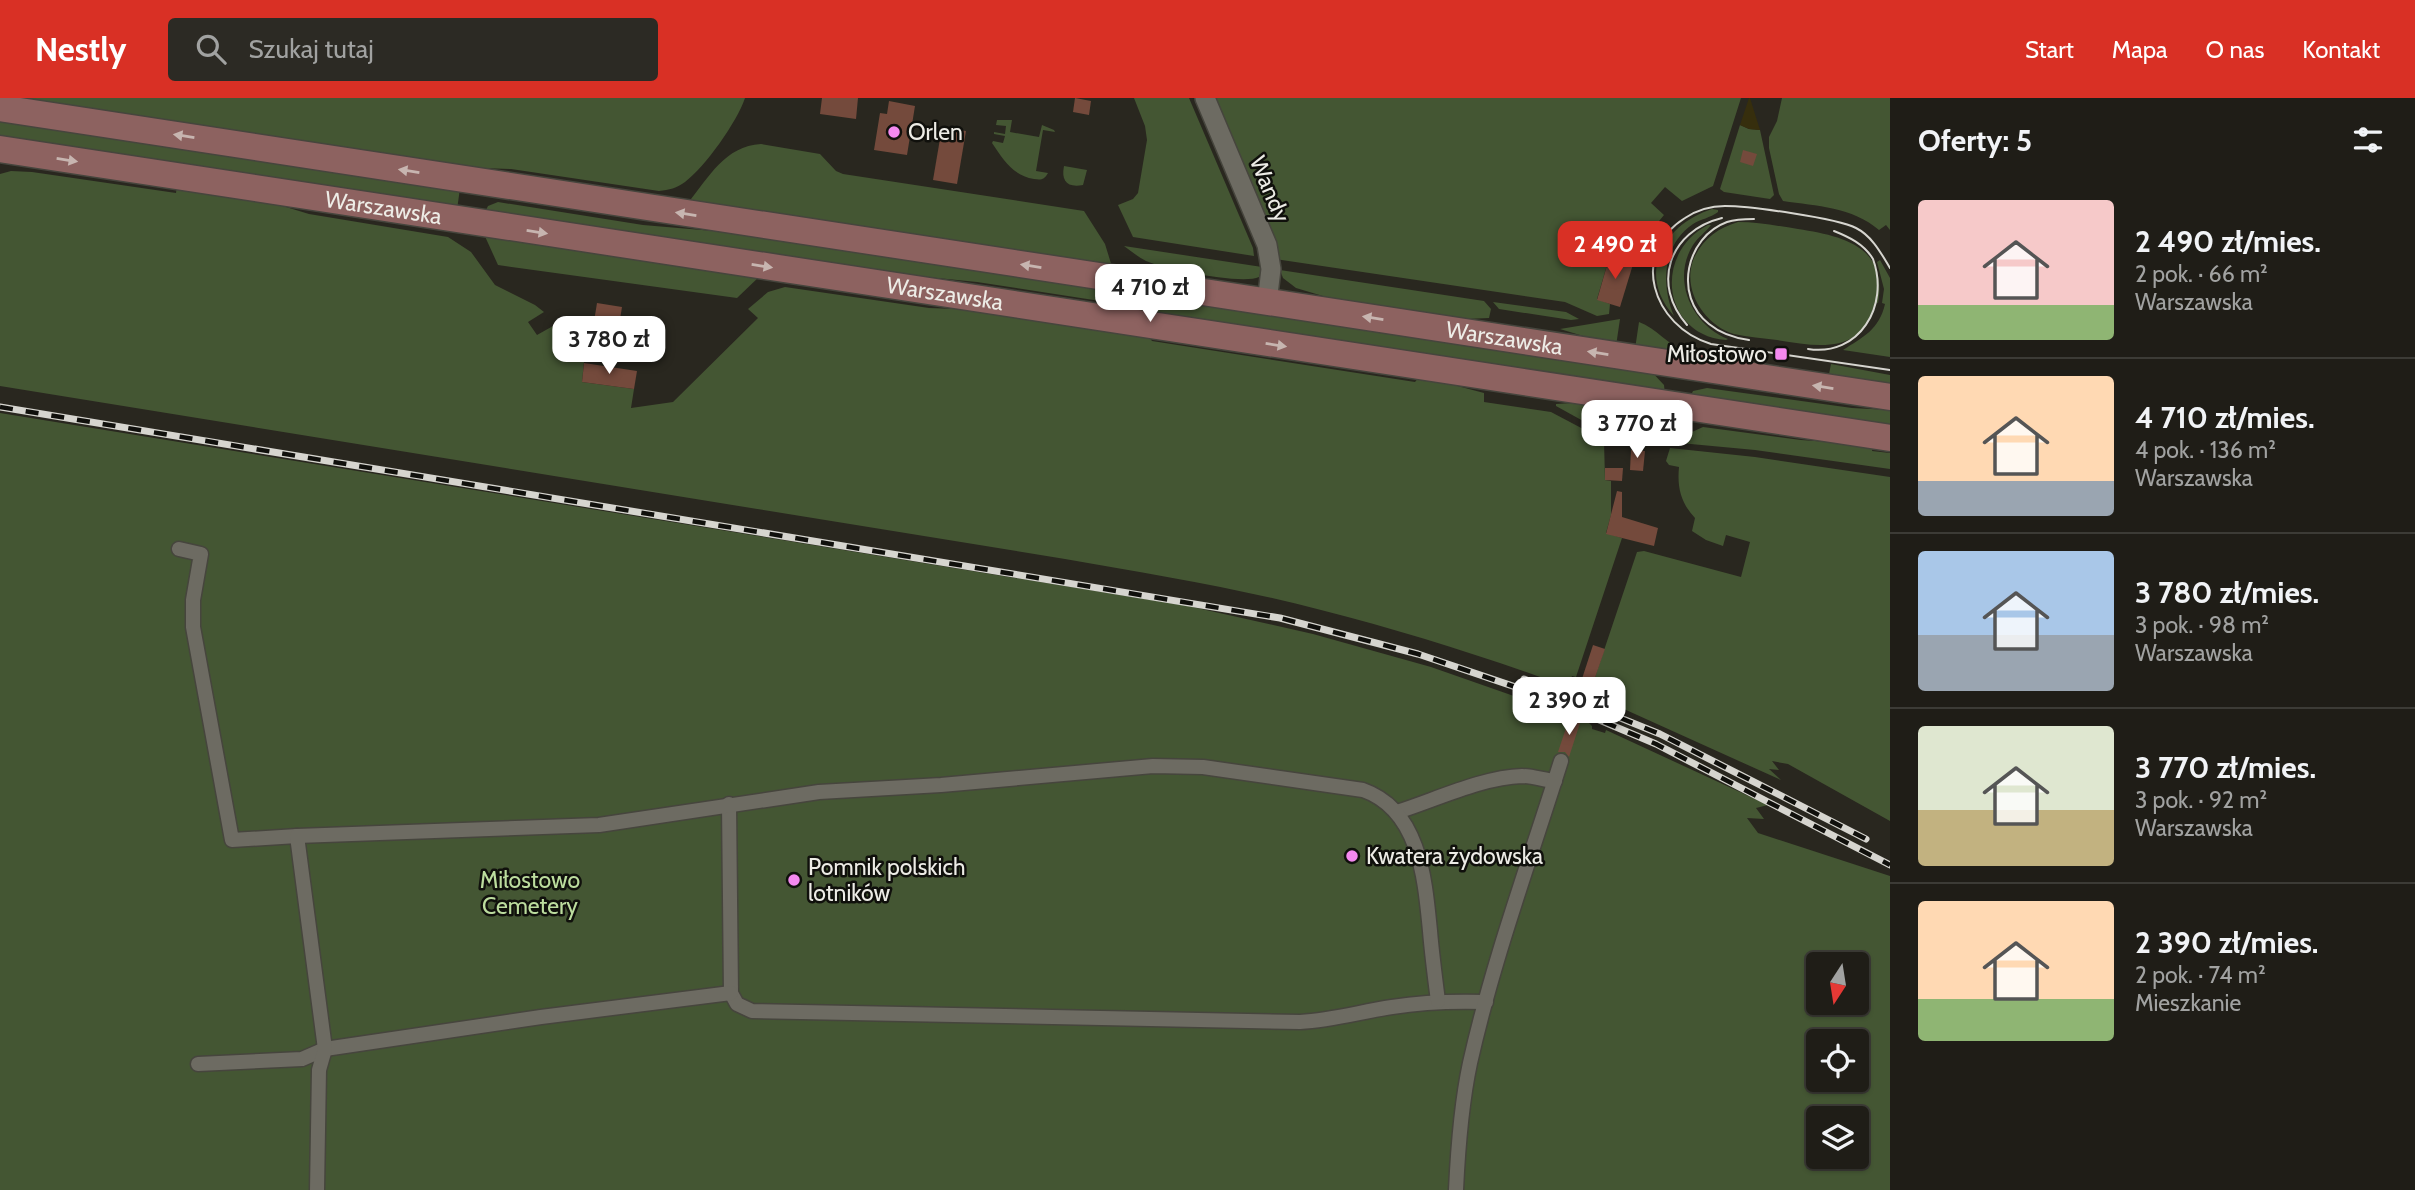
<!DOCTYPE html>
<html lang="pl">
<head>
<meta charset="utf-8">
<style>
  :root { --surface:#1f1d17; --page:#2c2a24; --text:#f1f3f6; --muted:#a1a2a1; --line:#3c3b36; --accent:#d93025 }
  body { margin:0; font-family:Cabin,sans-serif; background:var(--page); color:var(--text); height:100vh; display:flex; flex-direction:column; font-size:26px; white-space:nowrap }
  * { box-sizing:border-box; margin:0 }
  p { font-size:23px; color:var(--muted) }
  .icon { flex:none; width:38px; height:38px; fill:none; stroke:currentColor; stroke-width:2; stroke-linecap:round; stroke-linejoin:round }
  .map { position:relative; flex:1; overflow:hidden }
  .drawer { display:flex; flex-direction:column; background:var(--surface); width:525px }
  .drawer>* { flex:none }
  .needle { width:46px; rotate:192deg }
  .tools { position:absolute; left:1806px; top:854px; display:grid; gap:14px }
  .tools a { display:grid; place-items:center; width:63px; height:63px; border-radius:7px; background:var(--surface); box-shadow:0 2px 5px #0004,0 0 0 2px var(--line); font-size:35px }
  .price { position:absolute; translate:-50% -60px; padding:0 16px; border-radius:14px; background:#fff; color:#222; font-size:23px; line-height:46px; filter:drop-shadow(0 2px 4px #0008) }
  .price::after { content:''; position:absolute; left:50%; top:42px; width:21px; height:16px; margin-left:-10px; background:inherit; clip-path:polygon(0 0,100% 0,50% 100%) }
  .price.on { background:var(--accent); color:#fff }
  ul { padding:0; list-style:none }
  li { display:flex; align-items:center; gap:21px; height:175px; padding:0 28px }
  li+li { border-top:2px solid var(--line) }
  li span { display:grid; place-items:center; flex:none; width:196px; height:140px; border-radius:7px; color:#555 }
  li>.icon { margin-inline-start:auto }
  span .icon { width:84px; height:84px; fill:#fffc; stroke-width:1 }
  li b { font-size:30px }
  h2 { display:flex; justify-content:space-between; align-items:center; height:84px; padding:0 28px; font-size:30px }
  header { display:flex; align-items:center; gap:42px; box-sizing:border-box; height:98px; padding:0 35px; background:var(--accent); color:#fff }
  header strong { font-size:33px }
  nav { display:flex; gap:38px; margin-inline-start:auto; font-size:24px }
  .search { width:490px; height:63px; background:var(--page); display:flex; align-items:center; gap:18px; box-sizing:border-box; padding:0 24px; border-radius:7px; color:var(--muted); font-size:26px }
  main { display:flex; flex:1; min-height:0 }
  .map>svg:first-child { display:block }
  .green { fill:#445633; fill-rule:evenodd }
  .sand { fill:#362e0d }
  .building { fill:#744a3c }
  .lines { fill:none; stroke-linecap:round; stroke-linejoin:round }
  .pedestrian-casing { stroke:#46453d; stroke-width:17 }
  .minor-casing { stroke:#46453d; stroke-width:22 }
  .secondary-casing { stroke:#46453d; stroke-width:29 }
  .pedestrian { stroke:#6d6b62; stroke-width:14 }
  .minor { stroke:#6d6b62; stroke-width:19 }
  .secondary { stroke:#8d6260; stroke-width:26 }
  .tram { stroke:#d6d5cf; stroke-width:2 }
  .rail-casing { stroke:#d6d5cf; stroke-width:7 }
  .rail { stroke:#10100c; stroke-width:4.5; stroke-dasharray:13; stroke-linecap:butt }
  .oneway { fill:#c7b5b0 }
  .poi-dot { fill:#f489ef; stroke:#10100c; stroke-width:2.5 }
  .labels { text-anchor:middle; stroke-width:5; stroke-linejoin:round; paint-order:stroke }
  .poi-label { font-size:23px; fill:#edece6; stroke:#10100c; text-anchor:start }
  .street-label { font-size:23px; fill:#edece6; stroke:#10100c }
  .park-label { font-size:23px; fill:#bcdd9e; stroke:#10100c }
</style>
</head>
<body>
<header>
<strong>Nestly</strong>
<div class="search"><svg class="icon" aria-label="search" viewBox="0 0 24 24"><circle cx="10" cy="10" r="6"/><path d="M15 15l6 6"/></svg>Szukaj tutaj</div>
<nav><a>Start</a><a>Mapa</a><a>O nas</a><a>Kontakt</a></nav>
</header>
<main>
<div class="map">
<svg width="1890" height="1092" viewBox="0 0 1890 1092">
  <rect width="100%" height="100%" fill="#29271f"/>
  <!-- green -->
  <g class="green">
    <path d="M0,0H745C737,24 705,69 685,84C677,90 669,92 659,93L511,71L449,69Z"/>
    <polygon points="1134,0 1189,0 1253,150 1254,158 1133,139 1118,107 1133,101 1138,95 1147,42 1145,28"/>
    <polygon points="1214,0 1741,0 1713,88 1682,103 1665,89 1651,105 1664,117 1646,139 1634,163 1610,157 1597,201 1610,206 1609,216 1597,218 1565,204 1275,161"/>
    <path d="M1782,0H1890V132L1886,127L1879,132C1852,109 1817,108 1783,103L1779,96L1769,50V39L1777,23Z"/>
    <polygon points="0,22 460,90 457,112 0,39"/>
    <path d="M997,22H1012L1010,34L1039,39L1042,27L1054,32L1055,34L1043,32L1036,73L1048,75C1044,82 1041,82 1034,81C1013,78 1003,61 992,45L993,43L1003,45L1005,38L994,36V34L1005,36L1006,28L996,27Z"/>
    <polygon points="1740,27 1749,31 1760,32 1774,97 1770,101 1724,94 1720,91"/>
    <path d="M761,46L820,56L836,73L843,76L1084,113L1105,146L1113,172L688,105C709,79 725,48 761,46Z"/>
    <path d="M1064,68L1087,72L1083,87C1067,90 1061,83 1064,68Z"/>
    <path d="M11,73L32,74L176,95L177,87L250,98L309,116L448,139L471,154L495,187L535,207L544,214L528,224L537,237L553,228L555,234H558L562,239L557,242L561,249L560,256H563L564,250L570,246L585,254L582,284L634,291L631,310L673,304L758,220L748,211L768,194L785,189L929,210L985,212L1146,235L1152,243L1415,284L1420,278L1484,295V304L1551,314L1604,342L1605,382L1611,383V417L1606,435L1622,440L1576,579L1572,578L1569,586L1590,594L1637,454L1644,453L1741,479L1750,444L1726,437L1723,448L1706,442L1692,433L1695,420C1681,405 1677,390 1679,369L1669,367L1666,363L1670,350L1755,359L1890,379V723L1788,666L1772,663L1779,672L1769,671L1781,682L1615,607L1616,604L1603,599L1601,601C1510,567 1416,536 1321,512C1237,490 1150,476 1065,461L0,288V76Z"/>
    <polygon points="498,104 643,127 783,139 1122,193 1124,199 1120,203 1113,205 977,184 837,170 485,114 488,108"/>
    <path d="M1712,111L1718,112V114C1710,120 1701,121 1693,126C1662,147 1661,187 1674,218C1636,175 1663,127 1712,111Z"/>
    <path d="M1738,124C1758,124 1778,128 1798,131C1841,138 1888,147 1878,205L1875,204C1862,257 1820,249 1777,242C1763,240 1748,239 1734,236C1704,227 1681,191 1694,160C1703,141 1718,130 1738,124Z"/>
    <path d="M1708,127H1711C1706,134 1698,139 1693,147C1671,182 1692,227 1728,241L1726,242C1662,237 1653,155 1708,127Z"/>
    <polygon points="483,134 761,177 737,200 498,167"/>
    <path d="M1124,148L1262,169L1259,179C1242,187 1165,171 1146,163C1138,159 1131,153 1124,148Z"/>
    <path d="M1880,162L1890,180V259L1843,252C1863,239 1879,232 1885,206L1882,205L1884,191L1877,164Z"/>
    <polygon points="1280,172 1484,203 1491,211 1489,220 1443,222 1343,204 1296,190 1283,180"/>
    <polygon points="1152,196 1650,272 1664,287 1665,297 1149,218"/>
    <polygon points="1493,204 1566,214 1579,221 1571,222 1499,211"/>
    <polygon points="1620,221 1616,248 1560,231"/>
    <path d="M1639,224C1656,230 1668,247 1686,254L1829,276L1831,266L1890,277V290L1635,251Z"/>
    <polygon points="1707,290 1852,310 1890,312 1890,332 1691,297 1693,293"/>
    <polygon points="1589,304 1607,306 1603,334 1556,308 1556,306"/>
    <path d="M1626,309C1640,315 1650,325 1652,341L1621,336Z"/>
    <path d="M0,315L1188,508L1313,536L1431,569L1588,624L1592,628V631L1605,635L1606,632L1768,707L1756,710L1764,721L1747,720L1758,735L1890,778V1092H0ZM1818,866H1857V905H1818ZM1818,943H1857V982H1818ZM1818,1020H1857V1059H1818Z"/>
    <polygon points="1703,329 1801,342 1873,347 1872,353 1890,355 1890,371 1755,352 1680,345 1681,339"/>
  </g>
  <!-- sand -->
  <polygon class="sand" points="1749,0 1750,0 1760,32 1749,31 1740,27"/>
  <!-- building -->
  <g class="building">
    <polygon points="822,0 858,0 856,21 820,16"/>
    <polygon points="1075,0 1091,3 1089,17 1073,14"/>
    <polygon points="889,3 915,8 907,57 874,52 880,15 887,16"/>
    <polygon points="942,29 966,33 957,86 933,82"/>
    <polygon points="1743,52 1757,56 1753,68 1740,64"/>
    <polygon points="1610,157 1634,163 1620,209 1597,202"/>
    <polygon points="597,205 622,209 616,246 591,242"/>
    <polygon points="584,265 637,273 634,291 582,284"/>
    <polygon points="1631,352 1645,353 1643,373 1630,372"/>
    <polygon points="1605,370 1623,370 1622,383 1605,382"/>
    <polygon points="1617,393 1622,394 1622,419 1658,430 1654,448 1606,436"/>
    <polygon points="1593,547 1605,551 1590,594 1579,590"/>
    <polygon points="1569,621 1580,625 1569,659 1565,654 1558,654"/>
  </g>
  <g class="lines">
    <!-- pedestrian casing -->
    <g class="pedestrian-casing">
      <g id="pedestrian">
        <polyline points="179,451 201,456 193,502 193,529 232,742 297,738"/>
        <path d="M729,706L731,895L737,906L752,913L1300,924C1334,922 1359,914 1392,909C1423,904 1454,903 1486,904"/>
        <path d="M1397,714C1435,702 1483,679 1522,678C1533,678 1544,682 1555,683"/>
        <polyline points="198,966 302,961 325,951 541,919 731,895"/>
        <path d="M317,1092L319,972L325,951L297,738L599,727L819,694L941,687L1153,668L1203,669L1363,692C1420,712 1425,782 1430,833C1432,857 1435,880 1438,903"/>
        <path d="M1456,1092C1458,1049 1461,1007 1470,965C1493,862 1530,762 1561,663"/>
      </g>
    </g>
    <!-- minor casing -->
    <g class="minor-casing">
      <polyline id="minor" points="1205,0 1267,147 1271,171 1267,205"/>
    </g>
    <!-- secondary casing -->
    <g class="secondary-casing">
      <g id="secondary">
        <path id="s1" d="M0,10L1890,299"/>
        <path id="s2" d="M0,51L1890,340"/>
      </g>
    </g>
    <!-- pedestrian -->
    <use href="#pedestrian" class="pedestrian"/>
    <!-- minor -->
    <use href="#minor" class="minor"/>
    <!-- secondary -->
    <use href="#secondary" class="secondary"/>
    <!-- tram -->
    <g class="tram">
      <path d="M1890,170C1881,155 1872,138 1856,130C1837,120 1749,108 1725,108C1711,108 1697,112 1685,120C1629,155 1652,228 1711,246L1890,272"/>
      <path d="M1687,227C1651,186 1669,133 1722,120"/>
      <path d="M1749,242C1734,240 1720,235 1709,226C1673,198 1686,139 1727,124C1736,121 1745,121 1754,121"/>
      <path d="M1808,251C1859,259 1890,208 1873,161C1864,146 1849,139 1834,133"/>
    </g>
    <!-- rail casing -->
    <g class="rail-casing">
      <g id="rail">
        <polyline points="0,309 1280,520 1418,556 1545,599 1656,646 1890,767"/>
        <polyline points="1524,581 1660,636 1866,741"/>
      </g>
    </g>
    <!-- rail -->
    <use href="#rail" class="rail"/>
  </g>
  <!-- one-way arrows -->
  <defs><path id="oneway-solid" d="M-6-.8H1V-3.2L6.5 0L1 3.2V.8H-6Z" transform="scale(1.75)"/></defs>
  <g class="oneway">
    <use href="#oneway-solid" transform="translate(184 38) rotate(-171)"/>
    <use href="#oneway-solid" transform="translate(67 62) rotate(9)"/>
    <use href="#oneway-solid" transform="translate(409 73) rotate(-171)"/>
    <use href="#oneway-solid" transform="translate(686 116) rotate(-171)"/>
    <use href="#oneway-solid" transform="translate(537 134) rotate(9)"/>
    <use href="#oneway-solid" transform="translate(762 168) rotate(9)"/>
    <use href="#oneway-solid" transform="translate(1031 168) rotate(-171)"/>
    <use href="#oneway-solid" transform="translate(1373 220) rotate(-171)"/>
    <use href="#oneway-solid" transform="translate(1276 247) rotate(9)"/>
    <use href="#oneway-solid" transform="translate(1598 255) rotate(-171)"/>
    <use href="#oneway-solid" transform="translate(1823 289) rotate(-171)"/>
  </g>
  <!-- markers -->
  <g class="poi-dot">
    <circle cx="894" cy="34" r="7"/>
    <rect x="1774" y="249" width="14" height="14" rx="3.5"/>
    <circle cx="1352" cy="758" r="7"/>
    <circle cx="794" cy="782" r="7"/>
  </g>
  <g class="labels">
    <!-- poi labels -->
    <g class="poi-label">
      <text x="908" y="42">Orlen</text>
      <text x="1767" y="264" text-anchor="end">Miłostowo</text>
      <text x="1366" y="766">Kwatera żydowska</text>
      <text x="808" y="777">Pomnik polskich<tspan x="808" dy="26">lotników</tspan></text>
    </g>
    <!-- street labels -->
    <g class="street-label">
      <text transform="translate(1270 91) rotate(67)" y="8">Wandy</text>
      <text dy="8" stroke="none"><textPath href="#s2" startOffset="388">Warszawska</textPath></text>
      <text dy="8" stroke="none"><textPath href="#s2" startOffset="956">Warszawska</textPath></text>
      <text dy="8" stroke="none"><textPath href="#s1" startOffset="1522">Warszawska</textPath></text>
    </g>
    <!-- park labels -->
    <g class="park-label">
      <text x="530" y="790">Miłostowo<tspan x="530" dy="26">Cemetery</tspan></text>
    </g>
  </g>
</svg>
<div class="tools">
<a><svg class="needle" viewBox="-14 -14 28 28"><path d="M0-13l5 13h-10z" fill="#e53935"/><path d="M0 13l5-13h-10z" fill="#a1a2a1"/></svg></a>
<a><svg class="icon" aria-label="locate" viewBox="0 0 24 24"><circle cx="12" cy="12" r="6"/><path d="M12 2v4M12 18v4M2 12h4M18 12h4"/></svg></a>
<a><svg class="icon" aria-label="layers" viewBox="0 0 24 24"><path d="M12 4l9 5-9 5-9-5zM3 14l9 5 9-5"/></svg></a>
</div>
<b class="price on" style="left:1615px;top:183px">2 490 zł</b>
<b class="price" style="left:1150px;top:226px">4 710 zł</b>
<b class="price" style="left:609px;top:278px">3 780 zł</b>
<b class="price" style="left:1637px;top:362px">3 770 zł</b>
<b class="price" style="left:1569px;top:639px">2 390 zł</b>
</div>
<section class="drawer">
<h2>Oferty: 5<svg class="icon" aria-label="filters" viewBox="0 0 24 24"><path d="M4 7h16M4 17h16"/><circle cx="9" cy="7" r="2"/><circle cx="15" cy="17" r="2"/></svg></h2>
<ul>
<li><span style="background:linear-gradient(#f6c9c9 75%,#8fb573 0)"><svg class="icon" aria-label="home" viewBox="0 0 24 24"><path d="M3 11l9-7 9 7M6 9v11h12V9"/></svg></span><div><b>2 490 zł/mies.</b><p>2 pok. · 66 m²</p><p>Warszawska</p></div></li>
<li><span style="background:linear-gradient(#ffd9b3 75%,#9aa5b1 0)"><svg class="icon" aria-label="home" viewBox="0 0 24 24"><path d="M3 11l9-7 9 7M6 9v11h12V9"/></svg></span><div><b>4 710 zł/mies.</b><p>4 pok. · 136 m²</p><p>Warszawska</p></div></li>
<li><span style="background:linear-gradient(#a9c7e8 60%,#9aa5b1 0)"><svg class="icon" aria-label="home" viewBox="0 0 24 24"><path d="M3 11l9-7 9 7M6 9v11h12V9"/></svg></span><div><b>3 780 zł/mies.</b><p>3 pok. · 98 m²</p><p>Warszawska</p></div></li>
<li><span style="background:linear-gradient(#dfe7d0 60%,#c2b280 0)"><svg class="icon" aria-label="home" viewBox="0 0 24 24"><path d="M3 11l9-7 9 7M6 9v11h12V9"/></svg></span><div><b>3 770 zł/mies.</b><p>3 pok. · 92 m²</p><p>Warszawska</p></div></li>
<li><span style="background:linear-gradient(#ffd9b3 70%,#8fb573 0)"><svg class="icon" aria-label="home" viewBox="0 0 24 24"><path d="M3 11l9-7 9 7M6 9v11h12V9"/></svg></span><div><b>2 390 zł/mies.</b><p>2 pok. · 74 m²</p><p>Mieszkanie</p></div></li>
</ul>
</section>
</main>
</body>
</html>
